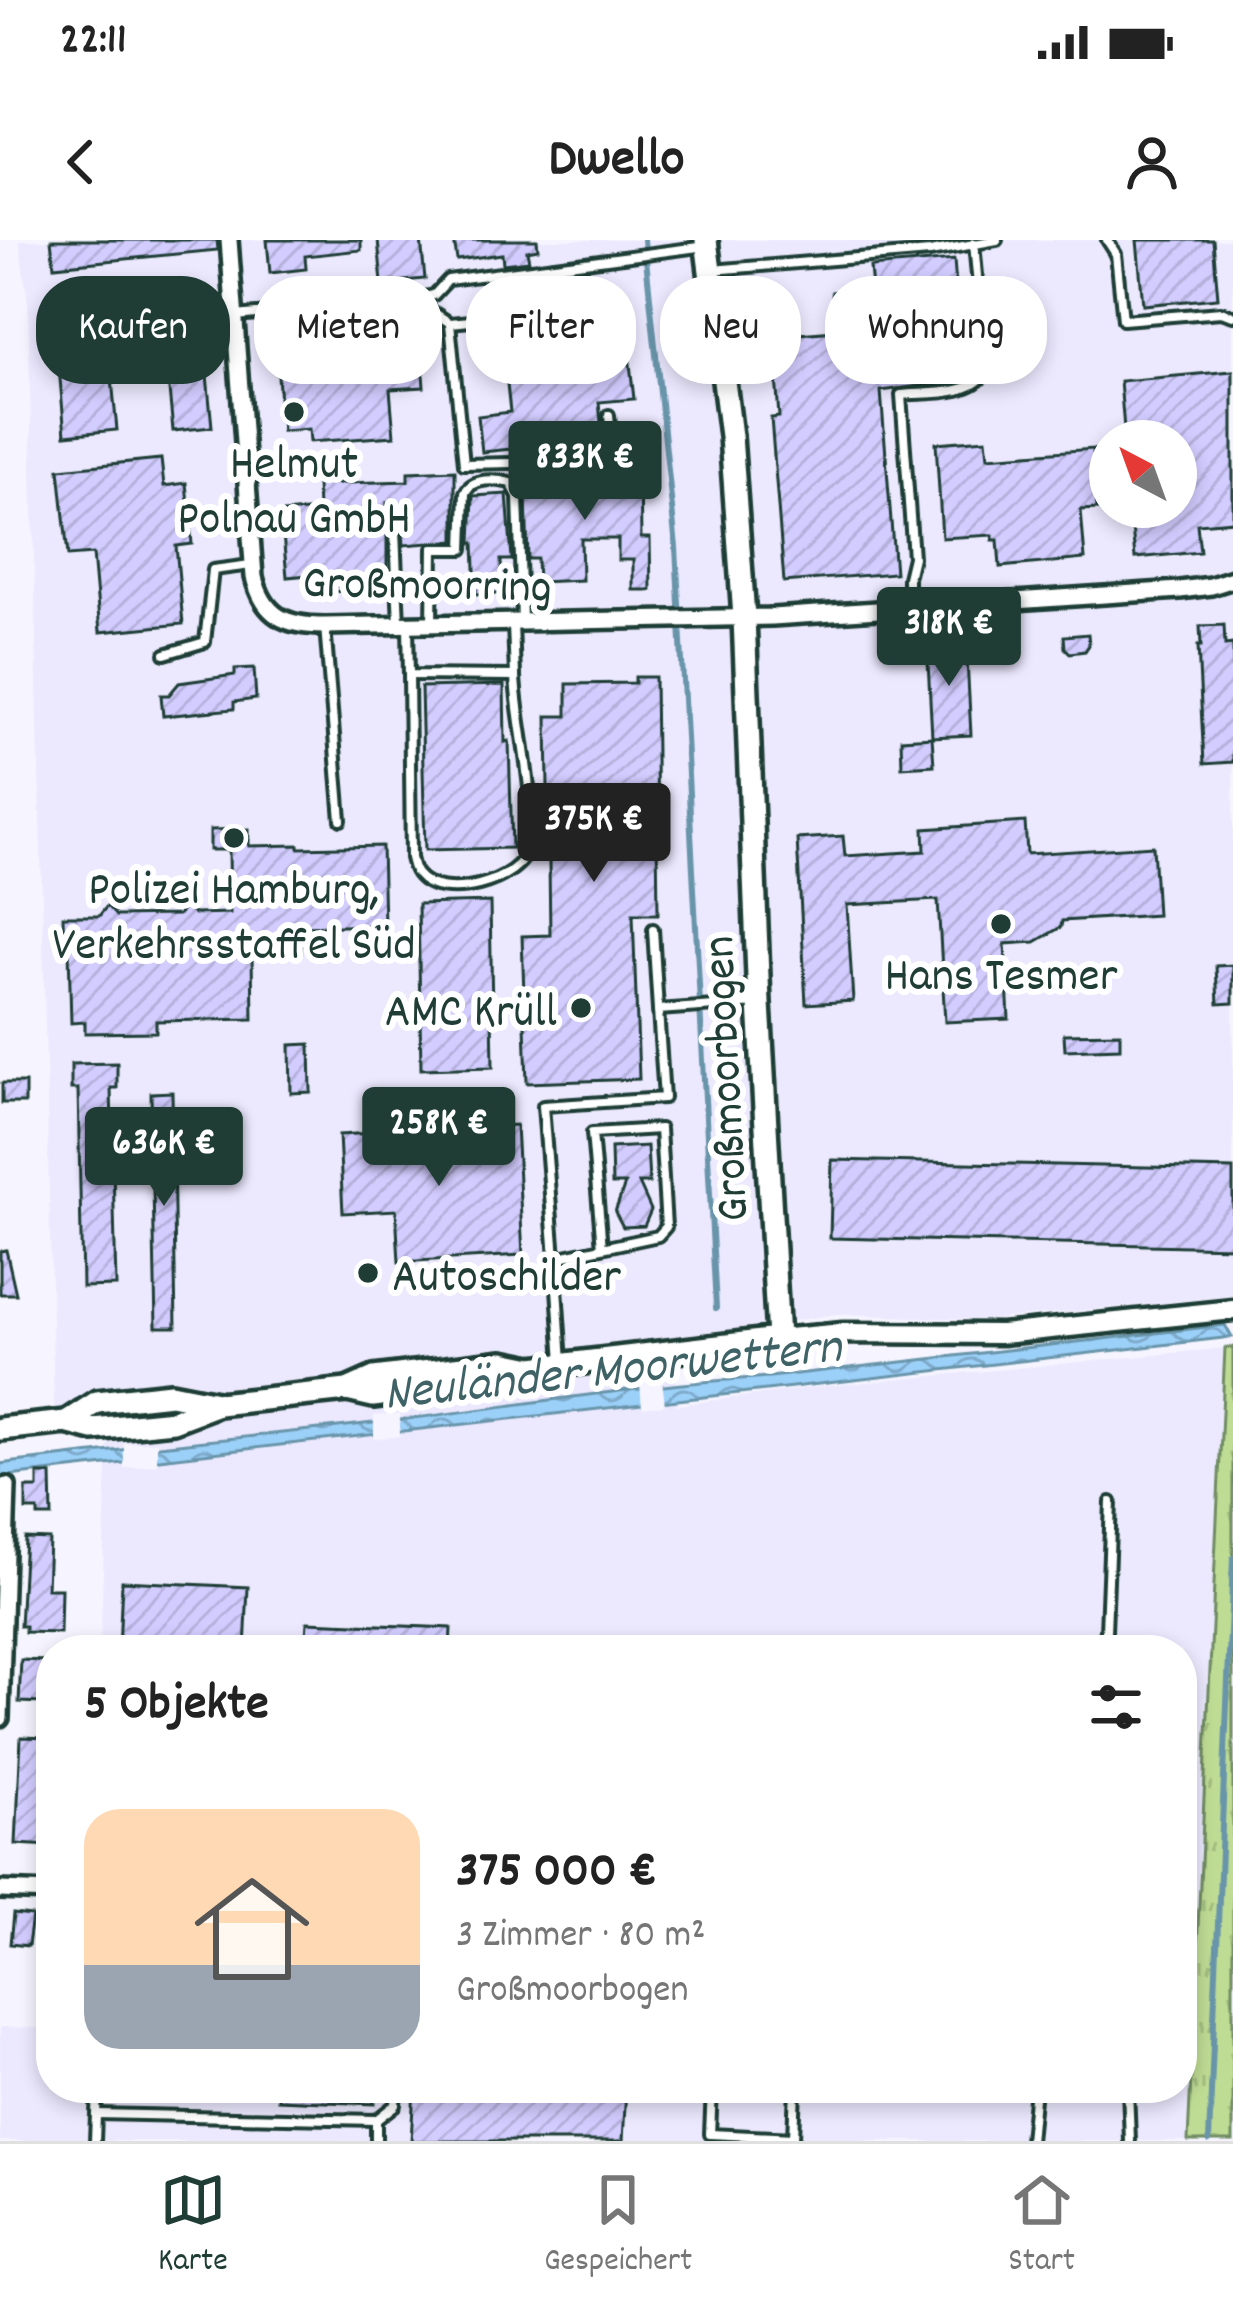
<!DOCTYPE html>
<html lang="de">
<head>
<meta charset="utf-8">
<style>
  :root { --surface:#fff; --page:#f2f2f2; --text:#222; --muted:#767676; --line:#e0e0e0; --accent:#1f3d34 }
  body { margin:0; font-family:Dekko,sans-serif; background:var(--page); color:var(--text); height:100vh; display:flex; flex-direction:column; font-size:45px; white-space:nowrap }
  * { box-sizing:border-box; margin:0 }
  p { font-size:39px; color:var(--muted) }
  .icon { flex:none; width:66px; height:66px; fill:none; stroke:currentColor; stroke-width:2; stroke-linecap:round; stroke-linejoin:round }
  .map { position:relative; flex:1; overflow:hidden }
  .panel { position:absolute; left:36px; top:1395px; width:1161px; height:468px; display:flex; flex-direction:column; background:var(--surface); border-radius:48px; box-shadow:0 6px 18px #0003 }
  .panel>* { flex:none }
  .banner { position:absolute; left:36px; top:36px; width:1161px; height:108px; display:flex; gap:24px }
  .needle { width:78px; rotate:319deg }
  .tools { position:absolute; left:1089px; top:180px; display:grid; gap:24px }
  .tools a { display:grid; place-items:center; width:108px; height:108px; border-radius:50%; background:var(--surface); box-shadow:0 6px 18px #0003; font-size:60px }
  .price { position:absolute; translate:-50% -102px; padding:0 27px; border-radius:12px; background:var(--accent); color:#fff; font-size:39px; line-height:78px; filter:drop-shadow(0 3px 6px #0008) }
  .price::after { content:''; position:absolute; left:50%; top:72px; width:36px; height:27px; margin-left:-18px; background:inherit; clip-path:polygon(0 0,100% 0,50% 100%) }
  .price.current { background:#222; color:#fff }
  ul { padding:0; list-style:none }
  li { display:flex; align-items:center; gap:36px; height:300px; padding:0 48px }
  li span { display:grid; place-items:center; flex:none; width:336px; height:240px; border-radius:36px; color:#555 }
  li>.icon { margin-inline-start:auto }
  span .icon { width:144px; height:144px; fill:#fffc; stroke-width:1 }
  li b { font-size:51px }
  h2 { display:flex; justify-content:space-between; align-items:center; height:144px; padding:0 48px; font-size:51px }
  .pill { padding:0 42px; border-radius:48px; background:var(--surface); box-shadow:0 6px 18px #0003; font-size:42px; line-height:108px }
  .pill.current { background:var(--accent); color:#fff }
  .status { display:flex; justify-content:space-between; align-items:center; height:84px; padding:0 60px; background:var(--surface); direction:ltr }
  .status svg { height:33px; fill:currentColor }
  header { display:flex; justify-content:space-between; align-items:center; height:156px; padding:0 48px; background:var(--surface); font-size:54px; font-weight:800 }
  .tab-bar { display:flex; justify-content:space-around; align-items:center; height:168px; border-top:3px solid var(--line); background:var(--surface); font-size:33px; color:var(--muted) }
  .tab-bar a { display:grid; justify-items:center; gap:6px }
  .tab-bar .current { color:var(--accent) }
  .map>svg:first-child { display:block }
  .built { fill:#ece9ff; fill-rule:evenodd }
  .grass { fill:url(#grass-tufts); stroke:#6f8c64; stroke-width:3 }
  .water { fill:url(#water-waves); stroke:#6995aa; stroke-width:3 }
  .pier { fill:#f6f5ff }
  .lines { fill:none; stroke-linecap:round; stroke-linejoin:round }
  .stream { stroke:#6995aa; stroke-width:6 }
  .building { fill:url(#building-hatch); stroke:#1f3d34; stroke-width:3 }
  .service-casing { stroke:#1f3d34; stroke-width:16 }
  .minor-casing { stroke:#1f3d34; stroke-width:24 }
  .tertiary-casing { stroke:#1f3d34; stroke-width:27 }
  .secondary-casing { stroke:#1f3d34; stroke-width:30 }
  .service { stroke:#fff; stroke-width:8 }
  .minor { stroke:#fff; stroke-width:15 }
  .tertiary { stroke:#fff; stroke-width:18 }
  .secondary { stroke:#fff; stroke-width:21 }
  .poi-dot { fill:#1f3d34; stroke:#fff; stroke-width:4.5 }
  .labels { text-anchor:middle; stroke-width:12; stroke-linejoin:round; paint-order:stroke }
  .poi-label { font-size:48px; fill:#1f3d34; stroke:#fff }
  .street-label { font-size:48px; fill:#1f3d34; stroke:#fff }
  .water-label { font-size:51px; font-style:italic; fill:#3e6265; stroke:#fff }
</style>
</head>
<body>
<div class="status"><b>22:11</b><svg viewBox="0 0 49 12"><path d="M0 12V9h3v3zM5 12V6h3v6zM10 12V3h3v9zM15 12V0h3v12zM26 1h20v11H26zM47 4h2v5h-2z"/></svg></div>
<header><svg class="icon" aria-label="back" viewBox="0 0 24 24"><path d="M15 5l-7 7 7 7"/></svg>Dwello<svg class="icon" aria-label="person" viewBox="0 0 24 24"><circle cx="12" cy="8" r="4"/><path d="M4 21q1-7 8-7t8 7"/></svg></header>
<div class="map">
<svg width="1233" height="1901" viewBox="0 0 1233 1901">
  <defs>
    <pattern id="grass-tufts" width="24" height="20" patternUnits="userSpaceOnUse" patternTransform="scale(3)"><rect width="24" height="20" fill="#bfdc94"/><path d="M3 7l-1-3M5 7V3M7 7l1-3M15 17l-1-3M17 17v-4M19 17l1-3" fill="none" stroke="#a4be80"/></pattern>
    <pattern id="water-waves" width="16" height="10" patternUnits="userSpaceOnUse" patternTransform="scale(3)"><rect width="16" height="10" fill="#9bd0f9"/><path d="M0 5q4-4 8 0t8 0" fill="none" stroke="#7eaaca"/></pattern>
    <pattern id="building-hatch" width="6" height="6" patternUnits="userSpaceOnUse" patternTransform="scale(3)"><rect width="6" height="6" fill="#d3ccff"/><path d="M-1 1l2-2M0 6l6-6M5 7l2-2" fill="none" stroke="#b5b0db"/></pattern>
  </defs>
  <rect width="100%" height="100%" fill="#f6f5ff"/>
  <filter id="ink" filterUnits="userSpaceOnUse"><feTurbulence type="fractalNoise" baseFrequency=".00833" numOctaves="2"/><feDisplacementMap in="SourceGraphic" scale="24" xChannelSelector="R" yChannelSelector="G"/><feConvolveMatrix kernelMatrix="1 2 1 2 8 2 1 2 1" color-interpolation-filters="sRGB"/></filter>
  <g filter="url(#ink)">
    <!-- built -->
    <path class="built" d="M19,0H1233V1056L988,1080L838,1074L675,1099L677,1165L816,1147L1225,1108L1188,1901H0V1787L51,1788V1848H1182V1410H100L109,1167L54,1172L28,64ZM1110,201H1176V267H1110Z"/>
    <!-- grass -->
    <polygon class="grass" points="1233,1107 1233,1901 1188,1901 1225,1108"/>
    <!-- water -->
    <path class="water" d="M1225,1085L1232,1097L0,1237V1224C133,1207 266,1196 399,1180C522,1165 645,1144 770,1137Z"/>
    <!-- pier -->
    <g class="pier">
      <polygon points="662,1140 665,1165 642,1168 640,1143"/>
      <polygon points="400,1174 400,1196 374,1199 374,1176"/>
      <polygon points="157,1202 157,1224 124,1228 124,1203"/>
    </g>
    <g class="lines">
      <!-- stream -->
      <g class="stream">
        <polyline points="644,0 676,307 716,1068"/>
        <polyline points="1209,1901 1233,1318"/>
      </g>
    </g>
    <!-- building -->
    <g class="building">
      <polygon points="51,0 217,0 218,10 54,26"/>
      <polygon points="267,0 361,0 361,10 305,16 306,29 270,33"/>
      <polygon points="378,0 421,0 425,39 382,43"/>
      <polygon points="454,0 537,0 538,9 527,11 529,21 503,24 502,14 457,20"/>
      <polygon points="1137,0 1213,0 1218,58 1143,65"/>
      <polygon points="954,20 963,140 881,151 895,333 784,342 771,178 779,177 773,96 835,91 832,52 872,49 870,27"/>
      <polygon points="623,62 634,159 599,162 604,213 562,214 561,204 482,212 478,176 510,172 501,88 597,77 596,65"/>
      <polygon points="419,79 424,147 390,149 394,196 310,202 309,189 282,191 278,135 311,132 308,87"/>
      <polygon points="107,89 117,190 65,195 56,94"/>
      <polygon points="1233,131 1233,281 1197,284 1200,312 1135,318 1130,267 1176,267 1176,201 1125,201 1120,141"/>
      <polygon points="207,135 212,187 173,191 168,139"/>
      <polygon points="986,199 988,217 1093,209 1097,269 1081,270 1085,319 1000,327 998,300 993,300 993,295 942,298 936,203"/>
      <polygon points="161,219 164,246 186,243 192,304 176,306 183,384 100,392 93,314 68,316 59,229"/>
      <polygon points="606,229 607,236 640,235 641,298 650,298 651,350 633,350 633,320 618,320 618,299 581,299 582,340 538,342 537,319 528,319 526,253 535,253 534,237 564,236 564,230"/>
      <polygon points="455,230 455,301 404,305 401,264 395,259 387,262 387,350 320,352 320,334 287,337 281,273 318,270 317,244 408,241 408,232"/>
      <polygon points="507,254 512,320 501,320 502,353 476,354 474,303 471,303 473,256"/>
      <polygon points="1224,385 1225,405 1233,404 1233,522 1204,524 1198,406 1201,406 1200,386"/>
      <polygon points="1088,394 1089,405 1085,411 1070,413 1065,408 1064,396"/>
      <polygon points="966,401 971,495 932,497 927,403"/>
      <polygon points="254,428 256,459 234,462 234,469 163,476 161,455 169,455 179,443 235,435 235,429"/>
      <polygon points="635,437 655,437 658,674 633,674 639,839 527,843 522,696 550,695 547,476 567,476 567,444 635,443"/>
      <polygon points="504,445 505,502 509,501 512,608 425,610 421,447"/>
      <polygon points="932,497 934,525 902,527 901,499"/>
      <polygon points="1025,582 1027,614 1153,606 1157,675 1062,681 1061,687 1035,702 1005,704 1009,779 945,782 938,660 847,665 853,761 806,764 797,599 843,596 845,616 925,611 924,589"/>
      <polygon points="249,589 249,606 299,605 299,608 382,606 384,685 300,687 301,713 252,714 253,779 156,781 156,792 85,793 85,782 71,783 69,710 64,710 63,676 99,676 107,666 116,676 178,675 186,666 194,674 230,673 229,610 210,610 210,590"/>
      <polygon points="490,662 493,827 421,829 418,664"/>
      <polygon points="1233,725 1233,763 1218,764 1216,726"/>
      <polygon points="1120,793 1120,808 1065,810 1064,794"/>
      <polygon points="310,804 311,852 291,853 290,805"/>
      <polygon points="117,823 117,848 111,848 116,1046 82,1047 78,849 71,849 71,824"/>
      <rect x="2" y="843" width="23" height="20"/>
      <polygon points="172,852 176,1087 156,1087 151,853"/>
      <polygon points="516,885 523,1015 399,1022 396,970 343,973 339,895"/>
      <polygon points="647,906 649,943 639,943 651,970 644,986 623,987 615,972 625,944 612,944 611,908"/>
      <polygon points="832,920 1233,929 1233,1007 830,998"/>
      <polygon points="6,1010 16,1054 0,1054 0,1011"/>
      <polygon points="38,1234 51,1234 52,1276 38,1276 38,1270 26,1270 26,1248 38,1248"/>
      <polygon points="25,1298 49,1299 47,1349 61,1349 60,1393 25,1392 25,1386 20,1386"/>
      <polygon points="122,1341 248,1347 245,1410 119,1410"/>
      <polygon points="307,1382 451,1388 450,1410 305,1410"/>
      <polygon points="21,1420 46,1421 43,1463 19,1462"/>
      <polygon points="21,1497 50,1498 47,1573 51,1573 51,1606 16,1604"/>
      <polygon points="13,1674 32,1676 28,1706 10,1704"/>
      <polygon points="278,1848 374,1848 374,1864 278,1860"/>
      <polygon points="414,1848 626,1848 623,1901 411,1901"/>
    </g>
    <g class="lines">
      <!-- service casing -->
      <g class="service-casing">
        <g id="service">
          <polyline points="1107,0 1116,14 1123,80 1221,72 1233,76"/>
          <polyline points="712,30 930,12 997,0"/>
          <polyline points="415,60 450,83 580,70"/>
          <polyline points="236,76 414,59 434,55 448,40 706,6"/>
          <polyline points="450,83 464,224 613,221 609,175"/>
          <polyline points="394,267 399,385"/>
          <path d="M908,368V338L913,317L901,155C928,152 969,157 986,133L974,3"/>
          <path d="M432,384L433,309H463L465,253C472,237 496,239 511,243L518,256L522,381"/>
          <polyline points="325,386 341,580"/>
          <polyline points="408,386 409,435 515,436 513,384"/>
          <polyline points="165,414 205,402 213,330 251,325"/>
          <path d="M409,435L411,618C413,624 413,630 418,635C440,663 522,643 529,606C537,557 517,486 515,436"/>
          <polyline points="653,689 658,770 757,763"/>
          <polyline points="555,1018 543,866 664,858 658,770"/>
          <polyline points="562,1123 555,1018 658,996 666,987 660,889 592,893 602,1008"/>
          <polyline points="1097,1410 1106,1392 1111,1262"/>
          <polyline points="712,1848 710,1894 793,1898 795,1848"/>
          <polyline points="1128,1848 1130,1901"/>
          <polyline points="97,1874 376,1880 395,1865 396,1848"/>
          <polyline points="95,1901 97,1848"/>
          <polyline points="376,1901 376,1880"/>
          <polyline points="1030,1901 1035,1848"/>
        </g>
      </g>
      <!-- minor casing -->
      <g class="minor-casing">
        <g id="minor">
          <path d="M229,0L254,337C264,377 286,386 325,386L772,377L1180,350L1211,346L1233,339"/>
          <polyline points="0,1478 7,1246"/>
          <polyline points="0,1650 51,1652"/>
        </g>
      </g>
      <!-- tertiary casing -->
      <g class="tertiary-casing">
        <polyline id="tertiary" points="778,1099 843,1093 1002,1094 1233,1070"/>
      </g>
      <!-- secondary casing -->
      <g class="secondary-casing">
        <g id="secondary">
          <polyline points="347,1150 373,1156 504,1139 533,1128 778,1099 759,763 744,377 731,196 706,0"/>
          <polyline points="66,1182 97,1162 171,1154 217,1163"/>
          <polyline points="0,1189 66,1182 93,1189 173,1181 218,1164 347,1150 374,1138 503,1122 532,1128"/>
        </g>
      </g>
      <!-- service -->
      <use href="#service" class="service"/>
      <!-- minor -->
      <use href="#minor" class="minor"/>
      <!-- tertiary -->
      <use href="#tertiary" class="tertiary"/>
      <!-- secondary -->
      <use href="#secondary" class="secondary"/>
    </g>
  </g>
  <!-- markers -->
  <g class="poi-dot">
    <circle cx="294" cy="172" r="12"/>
    <circle cx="234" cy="598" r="12"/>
    <circle cx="1001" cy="684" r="12"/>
    <circle cx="581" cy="768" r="12"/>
    <circle cx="368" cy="1033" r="12"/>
  </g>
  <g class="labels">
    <!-- poi labels -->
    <g class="poi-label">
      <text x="294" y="237">Helmut<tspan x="294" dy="55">Polnau GmbH</tspan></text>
      <text x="234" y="663">Polizei Hamburg,<tspan x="234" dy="55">Verkehrsstaffel Süd</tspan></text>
      <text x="1001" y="749">Hans Tesmer</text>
      <text x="557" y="785" text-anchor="end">AMC Krüll</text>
      <text x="392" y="1050" text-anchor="start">Autoschilder</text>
    </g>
    <!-- street labels -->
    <g class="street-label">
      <text transform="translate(427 341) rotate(1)" y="17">Großmoorring</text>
      <text transform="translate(722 839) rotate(-93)" y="17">Großmoorbogen</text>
    </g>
    <!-- water labels -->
    <g class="water-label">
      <text transform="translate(612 1126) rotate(-6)" y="18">Neuländer Moorwettern</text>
    </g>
  </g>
</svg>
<div class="tools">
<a><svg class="needle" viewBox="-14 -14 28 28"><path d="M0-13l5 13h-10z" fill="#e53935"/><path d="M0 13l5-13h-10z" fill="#767676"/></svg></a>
</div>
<b class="price" style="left:585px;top:283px">833K €</b>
<b class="price" style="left:949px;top:449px">318K €</b>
<b class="price current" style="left:594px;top:645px">375K €</b>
<b class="price" style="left:439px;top:949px">258K €</b>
<b class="price" style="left:164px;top:969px">636K €</b>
<div class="banner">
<a class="pill current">Kaufen</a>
<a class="pill">Mieten</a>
<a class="pill">Filter</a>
<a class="pill">Neu</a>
<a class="pill">Wohnung</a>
</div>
<section class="panel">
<h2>5 Objekte<svg class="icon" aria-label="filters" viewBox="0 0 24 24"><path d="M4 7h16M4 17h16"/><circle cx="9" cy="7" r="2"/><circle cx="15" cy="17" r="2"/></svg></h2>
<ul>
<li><span style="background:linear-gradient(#ffd9b3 65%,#9aa5b1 0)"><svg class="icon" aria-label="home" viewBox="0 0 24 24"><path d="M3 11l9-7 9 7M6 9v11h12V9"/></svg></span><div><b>375 000 €</b><p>3 Zimmer · 80 m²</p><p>Großmoorbogen</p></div></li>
</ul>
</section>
</div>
<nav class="tab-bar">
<a class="current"><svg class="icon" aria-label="map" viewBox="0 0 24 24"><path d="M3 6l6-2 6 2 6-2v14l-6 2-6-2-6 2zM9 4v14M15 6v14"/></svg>Karte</a>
<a><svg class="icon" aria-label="saved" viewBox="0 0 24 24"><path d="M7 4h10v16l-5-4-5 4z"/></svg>Gespeichert</a>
<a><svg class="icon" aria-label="home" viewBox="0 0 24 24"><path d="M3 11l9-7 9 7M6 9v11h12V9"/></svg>Start</a>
</nav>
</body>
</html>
